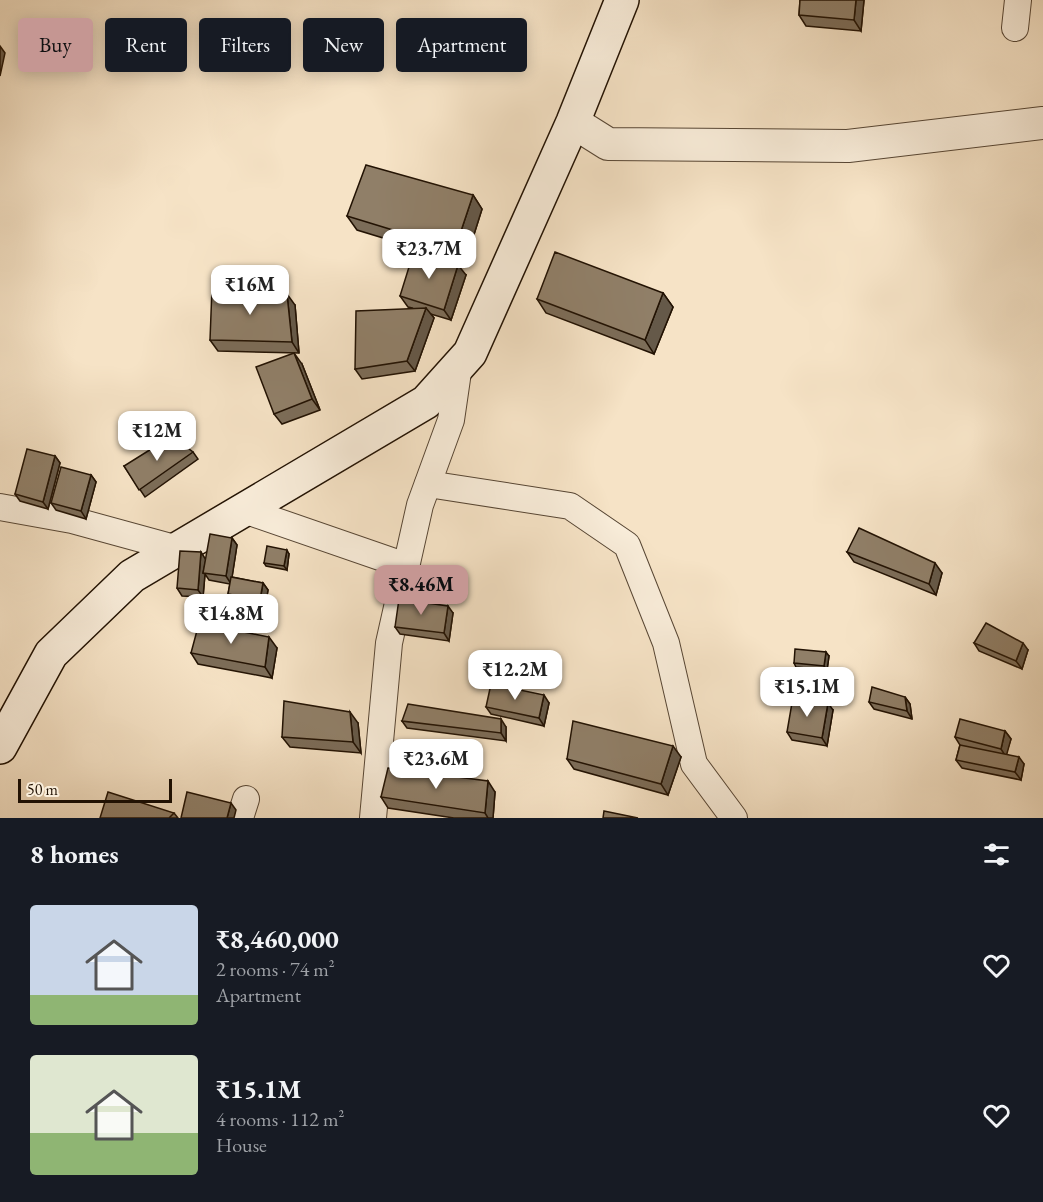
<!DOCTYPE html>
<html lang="en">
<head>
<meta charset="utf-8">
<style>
  :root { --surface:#171b24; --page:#20242c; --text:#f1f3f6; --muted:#9ea1a6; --accent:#c59692 }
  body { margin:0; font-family:"EB Garamond",serif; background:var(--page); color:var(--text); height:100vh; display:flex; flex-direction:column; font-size:22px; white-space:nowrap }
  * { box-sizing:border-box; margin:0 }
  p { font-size:20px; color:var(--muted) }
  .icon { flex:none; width:33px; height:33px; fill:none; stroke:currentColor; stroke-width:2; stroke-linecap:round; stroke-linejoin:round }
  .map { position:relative; height:818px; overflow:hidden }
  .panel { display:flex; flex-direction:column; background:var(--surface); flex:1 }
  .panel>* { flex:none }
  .guide { position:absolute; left:18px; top:18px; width:600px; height:54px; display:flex; gap:12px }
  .scale { position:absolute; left:18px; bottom:15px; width:154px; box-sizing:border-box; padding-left:6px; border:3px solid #221203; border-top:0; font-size:16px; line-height:21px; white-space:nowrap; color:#221203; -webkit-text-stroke:4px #f9edda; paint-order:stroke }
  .price { position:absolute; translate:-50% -51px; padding:0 14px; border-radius:12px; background:#fff; color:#222; font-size:20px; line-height:39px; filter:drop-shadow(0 2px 3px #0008) }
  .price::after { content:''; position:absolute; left:50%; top:36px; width:18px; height:14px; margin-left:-9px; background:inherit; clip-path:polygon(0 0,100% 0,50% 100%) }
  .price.current { background:var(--accent); color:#111 }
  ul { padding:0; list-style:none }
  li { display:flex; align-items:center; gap:18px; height:150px; padding:0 30px }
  li span { display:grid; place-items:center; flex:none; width:168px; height:120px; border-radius:6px; color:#555 }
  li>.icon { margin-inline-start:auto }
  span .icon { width:72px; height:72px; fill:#fffc; stroke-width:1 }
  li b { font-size:26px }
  h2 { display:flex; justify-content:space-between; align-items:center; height:72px; padding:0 30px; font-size:26px }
  .pill { padding:0 21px; border-radius:6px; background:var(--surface); box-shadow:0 3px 15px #0003; font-size:21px; line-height:54px }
  .pill.current { background:var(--accent); color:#111 }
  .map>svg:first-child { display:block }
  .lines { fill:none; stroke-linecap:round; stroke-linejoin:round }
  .minor-casing { stroke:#574634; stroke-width:28 }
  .tertiary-casing { stroke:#574634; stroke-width:34 }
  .secondary-casing { stroke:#221203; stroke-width:36 }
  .minor { stroke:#f9edda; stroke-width:26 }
  .tertiary { stroke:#f9edda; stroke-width:32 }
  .secondary { stroke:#f9edda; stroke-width:33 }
  .wall { fill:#7c6d59; stroke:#221203; stroke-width:1.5 }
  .shaded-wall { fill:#655949; stroke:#221203; stroke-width:1.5 }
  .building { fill:#907f68; stroke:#221203; stroke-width:1.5 }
</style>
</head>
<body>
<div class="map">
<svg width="1043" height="818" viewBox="0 0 1043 818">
  <rect width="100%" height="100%" fill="#f6e3c6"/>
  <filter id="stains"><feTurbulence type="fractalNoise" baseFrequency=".00333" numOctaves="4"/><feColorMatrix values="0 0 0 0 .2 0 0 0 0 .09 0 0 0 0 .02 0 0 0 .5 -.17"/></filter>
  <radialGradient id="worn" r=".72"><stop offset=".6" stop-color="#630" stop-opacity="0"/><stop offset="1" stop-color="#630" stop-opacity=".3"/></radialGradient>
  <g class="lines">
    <!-- minor casing -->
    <g class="minor-casing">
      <g id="minor">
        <polyline points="1015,28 1018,0"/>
        <polyline points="428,484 570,506 627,545 666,643 694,764 734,818"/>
        <polyline points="0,507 72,520 178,549"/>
        <polyline points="244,510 406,566"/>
        <polyline points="240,818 246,799"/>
        <polyline points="373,818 389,643 420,505 451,420 459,365"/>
      </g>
    </g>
    <!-- tertiary casing -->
    <g class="tertiary-casing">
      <polyline id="tertiary" points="573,122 608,144 848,146 1043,123"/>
    </g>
    <!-- secondary casing -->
    <g class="secondary-casing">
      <polyline id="secondary" points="0,747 51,654 132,576 426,402 470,353 573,122 622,0"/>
    </g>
    <!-- minor -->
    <use href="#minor" class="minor"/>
    <!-- tertiary -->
    <use href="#tertiary" class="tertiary"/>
    <!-- secondary -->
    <use href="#secondary" class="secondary"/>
  </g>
  <!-- wall -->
  <g class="wall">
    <polygon points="800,0 864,0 861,31 806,26 799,15"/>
    <polygon points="473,195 482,209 465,263 357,230 347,216"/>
    <polygon points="466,275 451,320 431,314 434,318 415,371 362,379 355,369 412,308 408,307 400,296"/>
    <polygon points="663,293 673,307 654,354 546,313 537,299"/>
    <polygon points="295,305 299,353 218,351 210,340"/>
    <polygon points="302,364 320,410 282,424 274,414"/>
    <polygon points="193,452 198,459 145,497 124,466"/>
    <polygon points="55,456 60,463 48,509 20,501 15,494"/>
    <polygon points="91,475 96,482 86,519 56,510 51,503"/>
    <polygon points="232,538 237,545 232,577 263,583 268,590 265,608 233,602 228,594 230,584 209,580 205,574 203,597 182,596 177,588 206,559"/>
    <polygon points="847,552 942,573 936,595 854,562"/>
    <polygon points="289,554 287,570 266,566 264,563"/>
    <polygon points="453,613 449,641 400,634 395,627"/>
    <polygon points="974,643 1028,650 1022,669 979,651"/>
    <polygon points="277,648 272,678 198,664 191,653"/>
    <polygon points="829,656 827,670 796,667 794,663"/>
    <polygon points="905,697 910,704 912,719 874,709 869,702"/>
    <polygon points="549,703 544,726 491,714 486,707"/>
    <polygon points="833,710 827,746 792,740 787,732"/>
    <polygon points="402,721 506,727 506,741 407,728"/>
    <polygon points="358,723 361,753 290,747 282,737"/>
    <polygon points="1005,731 1011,739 1006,754 1024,764 1021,780 962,768 956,760 960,745 955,737"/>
    <polygon points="681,757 668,795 574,769 567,759"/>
    <polygon points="495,792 493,818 454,818 388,808 381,797"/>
    <polygon points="174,813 178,818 100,818"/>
  </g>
  <!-- shaded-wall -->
  <g class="shaded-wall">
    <polygon points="856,0 864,0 861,31 854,20"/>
    <polygon points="0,46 5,53 0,76"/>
    <polygon points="473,195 482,209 465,263 455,249"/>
    <polygon points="458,265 466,275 451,320 444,310"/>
    <polygon points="663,293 673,307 654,354 645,340"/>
    <polygon points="287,294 295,305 299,353 292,342"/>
    <polygon points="426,308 434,318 415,371 407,361"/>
    <polygon points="294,353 302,364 320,410 312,399"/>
    <polygon points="55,456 60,463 48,509 43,502"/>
    <polygon points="91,475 96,482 86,519 81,511"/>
    <polygon points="232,538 237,545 231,584 226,576"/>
    <polygon points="287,550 289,554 287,570 284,566"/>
    <polygon points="201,552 206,560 203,573 205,574 203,597 198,590"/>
    <polygon points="935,563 942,573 936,595 929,584"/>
    <polygon points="263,583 268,590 265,608 260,600"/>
    <polygon points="448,606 453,613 449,641 444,633"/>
    <polygon points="269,637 277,648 272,678 265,667"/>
    <polygon points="1023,643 1028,650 1022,669 1016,661"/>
    <polygon points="826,652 829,656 827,670 824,666"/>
    <polygon points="544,695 549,703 544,726 539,718"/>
    <polygon points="905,697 910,704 912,719 907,711"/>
    <polygon points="828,703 833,710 827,746 822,738"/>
    <polygon points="350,712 358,723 361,753 353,742"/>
    <polygon points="501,719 506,727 506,741 501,733"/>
    <polygon points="1005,731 1011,739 1006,757 1001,749"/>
    <polygon points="673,746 681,757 668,795 661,784"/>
    <polygon points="1019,757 1024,764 1021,780 1015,772"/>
    <polygon points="488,781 495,792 493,818 488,818 485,813"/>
    <polygon points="231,803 236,810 234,818 227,818"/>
  </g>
  <!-- building -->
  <g class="building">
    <polygon points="800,0 856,0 854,20 799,15"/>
    <polygon points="366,165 473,195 455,249 347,216"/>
    <polygon points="414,251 458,265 444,310 400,296"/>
    <polygon points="555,252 663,293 645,340 537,299"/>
    <polygon points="212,288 287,294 292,342 210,340"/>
    <polygon points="426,308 407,361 355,369 356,311"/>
    <polygon points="294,353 312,399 274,414 256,367"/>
    <polygon points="172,436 193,452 139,490 124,466"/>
    <polygon points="27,449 55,456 43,502 15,494"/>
    <polygon points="61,467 91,475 81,511 51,503"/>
    <polygon points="859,528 935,563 929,584 847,552"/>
    <polygon points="210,534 232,538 226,576 203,573"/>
    <polygon points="267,546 287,550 284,566 264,563"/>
    <polygon points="180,551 201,552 198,590 177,588"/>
    <polygon points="231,577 263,583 260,600 228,594"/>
    <polygon points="399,599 448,606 444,633 395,627"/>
    <polygon points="199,623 269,637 265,667 191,653"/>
    <polygon points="986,623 1023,643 1016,661 974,643"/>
    <polygon points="795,649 826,652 824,666 794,663"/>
    <polygon points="491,684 544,695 539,718 486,707"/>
    <polygon points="872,687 905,697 907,711 869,702"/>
    <polygon points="793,697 828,703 822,738 787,732"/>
    <polygon points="284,701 350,712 353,742 282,737"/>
    <polygon points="408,704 501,719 501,733 402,721"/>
    <polygon points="960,719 1005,731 1001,749 955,737"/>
    <polygon points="573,721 673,746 661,784 567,759"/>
    <polygon points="960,745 1019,757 1015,772 956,760"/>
    <polygon points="388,768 488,781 485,813 381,797"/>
    <polygon points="108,792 174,813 169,818 100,818"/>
    <polygon points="187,792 231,803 227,818 181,818"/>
    <polygon points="604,811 638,818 603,818"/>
  </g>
  <rect width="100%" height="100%" filter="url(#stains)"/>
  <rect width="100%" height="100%" fill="url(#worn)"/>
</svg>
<div class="scale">50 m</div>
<b class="price" style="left:429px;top:280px">₹23.7M</b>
<b class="price" style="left:250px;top:316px">₹16M</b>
<b class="price" style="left:157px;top:462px">₹12M</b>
<b class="price current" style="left:421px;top:616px">₹8.46M</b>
<b class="price" style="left:231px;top:645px">₹14.8M</b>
<b class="price" style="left:515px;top:701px">₹12.2M</b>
<b class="price" style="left:807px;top:718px">₹15.1M</b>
<b class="price" style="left:436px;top:790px">₹23.6M</b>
<div class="guide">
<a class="pill current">Buy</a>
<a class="pill">Rent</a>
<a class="pill">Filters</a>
<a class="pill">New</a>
<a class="pill">Apartment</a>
</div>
</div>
<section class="panel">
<h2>8 homes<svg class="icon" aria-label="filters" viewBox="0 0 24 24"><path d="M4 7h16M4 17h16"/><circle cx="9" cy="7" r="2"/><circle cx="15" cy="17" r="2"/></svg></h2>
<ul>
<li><span style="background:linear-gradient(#c9d6e8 75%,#8fb573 0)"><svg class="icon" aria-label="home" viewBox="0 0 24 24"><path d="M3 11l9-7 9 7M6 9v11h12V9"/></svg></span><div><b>₹8,460,000</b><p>2 rooms · 74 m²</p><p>Apartment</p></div><svg class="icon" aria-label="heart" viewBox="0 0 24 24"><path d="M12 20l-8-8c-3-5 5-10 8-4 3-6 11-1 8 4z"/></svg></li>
<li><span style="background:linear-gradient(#dfe7d0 65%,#8fb573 0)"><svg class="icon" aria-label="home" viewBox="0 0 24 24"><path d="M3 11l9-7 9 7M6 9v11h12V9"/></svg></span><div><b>₹15.1M</b><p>4 rooms · 112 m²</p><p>House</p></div><svg class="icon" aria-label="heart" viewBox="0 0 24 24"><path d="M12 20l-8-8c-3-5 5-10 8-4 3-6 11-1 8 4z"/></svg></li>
</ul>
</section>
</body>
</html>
